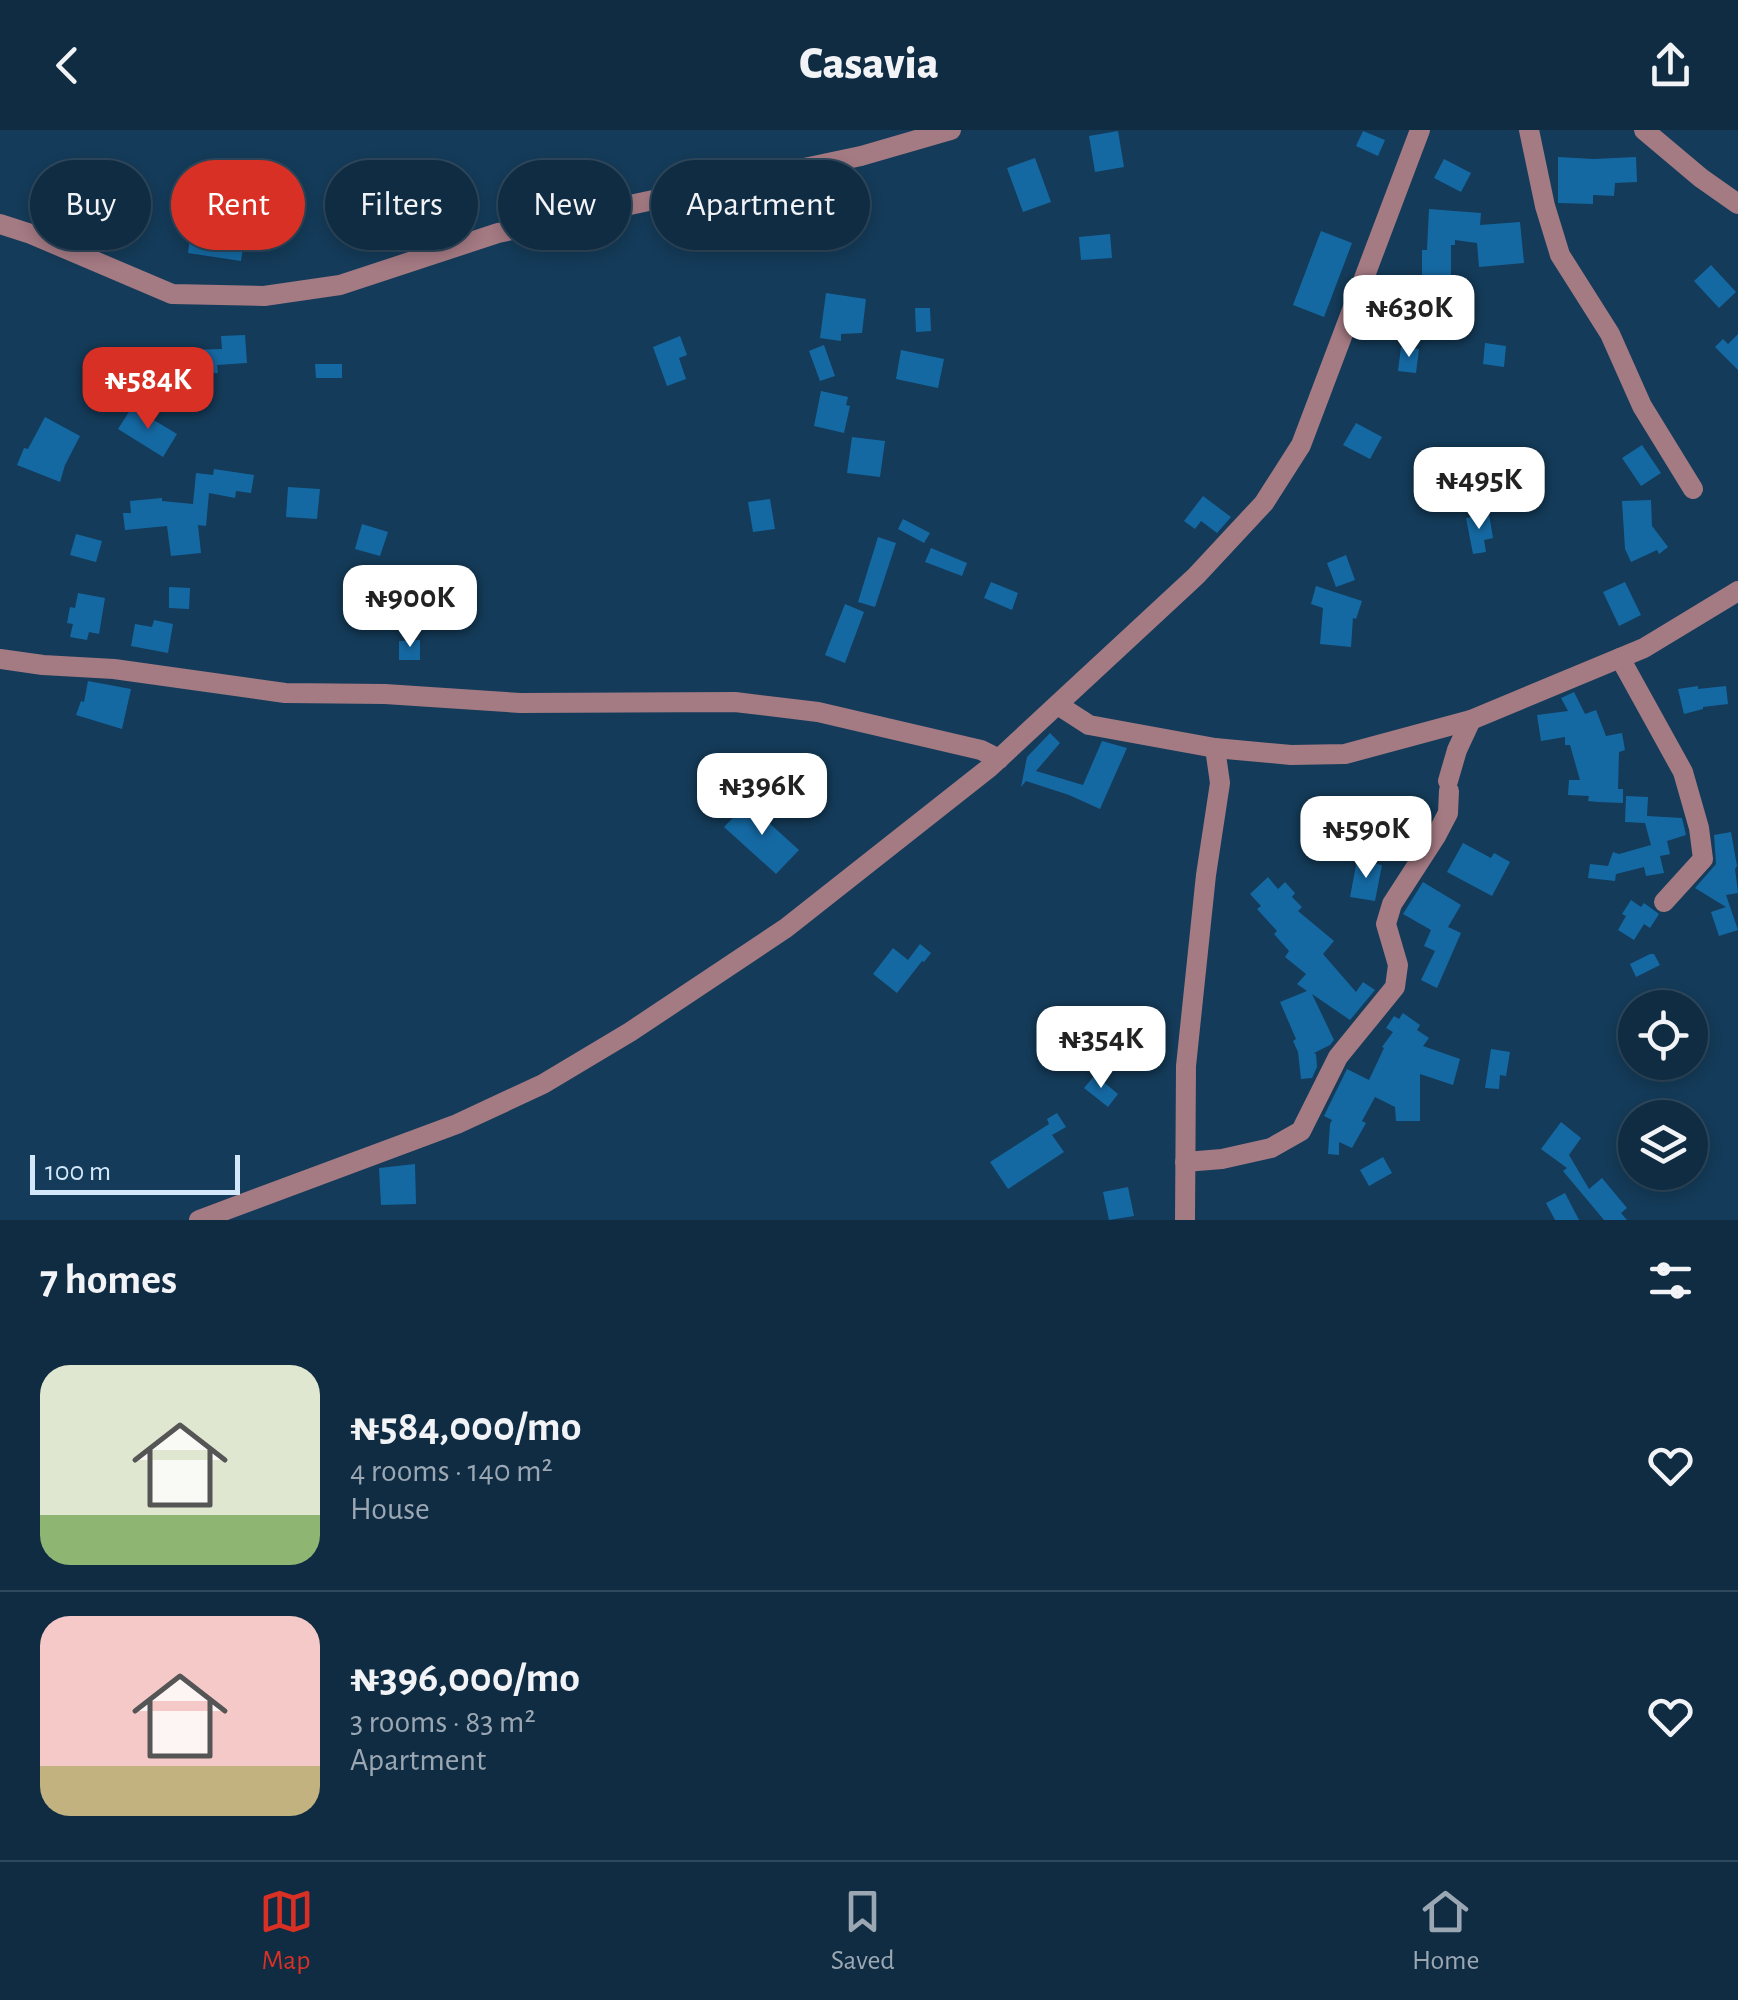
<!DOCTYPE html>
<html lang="en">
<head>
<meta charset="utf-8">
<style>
  :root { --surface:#0f2c43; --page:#1d384e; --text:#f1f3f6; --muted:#9ba7b2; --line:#2f485c; --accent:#d93025 }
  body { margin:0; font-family:"Alegreya Sans",sans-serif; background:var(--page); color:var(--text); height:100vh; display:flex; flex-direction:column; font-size:38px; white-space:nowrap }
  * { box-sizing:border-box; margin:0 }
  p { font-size:32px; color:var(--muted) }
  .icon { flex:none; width:55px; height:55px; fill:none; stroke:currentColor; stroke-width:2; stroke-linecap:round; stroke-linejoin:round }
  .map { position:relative; height:1090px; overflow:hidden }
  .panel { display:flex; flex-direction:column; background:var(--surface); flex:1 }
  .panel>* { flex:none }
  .top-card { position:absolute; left:30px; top:30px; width:1000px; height:90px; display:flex; gap:20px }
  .tools { position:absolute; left:1618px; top:860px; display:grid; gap:20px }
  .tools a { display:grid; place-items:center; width:90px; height:90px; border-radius:50%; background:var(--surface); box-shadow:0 5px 15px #0003,0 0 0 2px var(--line); font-size:50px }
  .scale { position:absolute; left:30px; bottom:25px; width:210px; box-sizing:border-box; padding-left:10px; border:5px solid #d3e8fb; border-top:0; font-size:28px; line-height:35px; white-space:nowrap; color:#d3e8fb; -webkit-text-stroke:8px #143b59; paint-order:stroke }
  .price { position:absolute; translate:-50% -85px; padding:0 22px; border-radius:20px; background:#fff; color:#222; font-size:32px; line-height:65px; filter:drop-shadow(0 2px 5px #0008) }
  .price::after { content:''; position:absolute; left:50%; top:60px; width:30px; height:22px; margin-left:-15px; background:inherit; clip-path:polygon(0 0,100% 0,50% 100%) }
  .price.selected { background:var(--accent); color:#fff }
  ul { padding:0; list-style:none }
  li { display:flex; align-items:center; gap:30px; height:250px; padding:0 40px }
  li+li { border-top:2px solid var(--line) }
  li span { display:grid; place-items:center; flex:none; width:280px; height:200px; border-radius:30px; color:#555 }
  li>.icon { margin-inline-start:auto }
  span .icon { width:120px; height:120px; fill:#fffc; stroke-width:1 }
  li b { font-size:42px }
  h2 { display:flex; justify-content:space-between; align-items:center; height:120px; padding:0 40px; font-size:42px }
  .chip { padding:0 35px; border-radius:45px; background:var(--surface); box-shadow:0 5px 15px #0003,0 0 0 2px var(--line); font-size:35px; line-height:90px }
  .chip.selected { background:var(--accent); color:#fff }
  header { display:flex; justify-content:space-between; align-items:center; height:130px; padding:0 40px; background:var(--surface); font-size:45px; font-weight:800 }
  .menu { display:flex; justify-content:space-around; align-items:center; height:140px; border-top:2px solid var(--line); background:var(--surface); font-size:28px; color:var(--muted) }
  .menu a { display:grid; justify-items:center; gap:5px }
  .menu .selected { color:var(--accent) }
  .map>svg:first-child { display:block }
  .building { fill:#1569a3 }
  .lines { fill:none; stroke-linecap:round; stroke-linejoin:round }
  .minor { stroke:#a47a83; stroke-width:20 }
</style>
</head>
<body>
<header><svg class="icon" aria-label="back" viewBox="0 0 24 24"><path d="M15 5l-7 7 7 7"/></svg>Casavia<svg class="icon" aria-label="share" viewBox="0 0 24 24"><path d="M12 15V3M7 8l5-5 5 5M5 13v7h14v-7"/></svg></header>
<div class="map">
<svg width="1738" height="1090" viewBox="0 0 1738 1090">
  <rect width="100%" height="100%" fill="#143b59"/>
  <!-- building -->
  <g class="building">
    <polygon points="1118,1 1124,37 1095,42 1089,6"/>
    <polygon points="1363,1 1385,10 1378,26 1356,16"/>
    <polygon points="1558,27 1594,29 1636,27 1637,52 1615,53 1614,66 1593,65 1593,74 1558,73"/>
    <polygon points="1035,28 1051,72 1023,82 1007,38"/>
    <polygon points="1444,29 1471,43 1461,62 1434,48"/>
    <polygon points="389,32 395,77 404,77 403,91 383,90 384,99 355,101 349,37"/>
    <polygon points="1429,79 1481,83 1480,95 1520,92 1524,133 1479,137 1477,113 1455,110 1455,115 1451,115 1451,151 1422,150 1422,120 1427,120"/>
    <polygon points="193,87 246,95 241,131 188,123"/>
    <polygon points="1321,101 1352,113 1324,187 1293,175"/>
    <polygon points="1110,104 1112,128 1081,130 1079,107"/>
    <polygon points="1711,135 1736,162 1719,178 1694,151"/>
    <polygon points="826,163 866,169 862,203 841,204 841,211 820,208"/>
    <polygon points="915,178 930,178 931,201 916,202"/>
    <polygon points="1738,204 1738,240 1715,217 1723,209 1728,214"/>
    <polygon points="245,205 247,233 217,235 218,243 188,244 187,220 222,219 221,206"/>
    <polygon points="680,206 687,225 679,228 686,249 667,256 653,217"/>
    <polygon points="1485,213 1506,216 1504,237 1483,234"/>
    <polygon points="824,215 835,246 820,251 809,221"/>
    <polygon points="1401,217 1419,219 1416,243 1398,241"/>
    <polygon points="901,220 944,229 938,258 896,249"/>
    <polygon points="315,234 342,234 342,248 316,248"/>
    <polygon points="821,261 848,267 846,275 850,276 844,303 814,296"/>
    <polygon points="132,277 177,304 163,327 118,299"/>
    <polygon points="45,287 80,306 65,335 60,352 17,335 24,318 28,319"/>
    <polygon points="1356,293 1382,307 1370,329 1343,315"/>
    <polygon points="852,307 885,311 880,347 847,343"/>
    <polygon points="1642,315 1661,343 1641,356 1622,328"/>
    <polygon points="214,339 254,345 251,363 236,361 235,368 209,363 206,396 198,395 201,423 171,426 167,396 125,400 123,383 131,383 130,371 162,368 162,371 193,374 196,343 213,345"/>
    <polygon points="288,357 320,359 317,389 286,387"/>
    <polygon points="1203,366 1231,387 1217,403 1201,391 1195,399 1184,391"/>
    <polygon points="770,369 775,399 753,402 748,372"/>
    <polygon points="1651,370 1652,396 1668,417 1659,424 1657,420 1631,432 1625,419 1622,371"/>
    <polygon points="1489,384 1493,408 1484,410 1486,422 1473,424 1466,388"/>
    <polygon points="903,389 930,403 924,413 898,399"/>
    <polygon points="362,394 388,402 380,426 355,419"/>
    <polygon points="76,404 102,411 96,432 70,425"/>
    <polygon points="878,407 896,413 875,477 858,472"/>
    <polygon points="931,418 967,433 962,446 925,432"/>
    <polygon points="1346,425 1355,450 1336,457 1327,433"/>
    <polygon points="991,452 1018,463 1012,480 984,468"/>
    <polygon points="1625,452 1641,485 1619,496 1603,462"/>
    <polygon points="1316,456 1362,471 1356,489 1353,488 1351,517 1320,514 1323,478 1311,474"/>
    <polygon points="169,457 190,458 189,479 169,478"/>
    <polygon points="78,463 105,468 99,504 89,502 87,510 70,507 73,494 67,493 70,477 75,478"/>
    <polygon points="845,474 864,482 845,533 825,525"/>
    <polygon points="154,490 173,494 168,523 131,516 135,494 152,497"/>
    <polygon points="420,510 420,530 399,530 399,511"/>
    <polygon points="88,551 131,559 122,599 76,585 81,571 84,572"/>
    <polygon points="1698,556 1698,559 1726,556 1728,574 1703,577 1703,579 1684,584 1678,559"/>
    <polygon points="1574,562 1585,584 1596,580 1606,606 1622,603 1625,620 1619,622 1618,659 1623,659 1623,673 1598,672 1588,671 1589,666 1568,665 1569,650 1580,650 1570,615 1565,615 1565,607 1541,611 1537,585 1568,581 1561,568"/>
    <polygon points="1050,603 1060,613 1036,641 1083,655 1102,611 1127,618 1100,679 1069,665 1026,651 1021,657 1027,627"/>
    <polygon points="1626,666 1648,667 1647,686 1682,688 1686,705 1667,711 1670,724 1660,726 1664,743 1646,746 1644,737 1616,744 1615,751 1588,748 1590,734 1608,736 1613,722 1619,724 1651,715 1645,693 1625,692"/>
    <polygon points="747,673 799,720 776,744 724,697"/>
    <polygon points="1731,702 1737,736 1735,739 1738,763 1726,765 1738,800 1719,806 1711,782 1726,777 1695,758 1716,734 1714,705"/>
    <polygon points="1463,713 1491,728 1494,723 1510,732 1492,766 1447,742"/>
    <polygon points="1357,730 1382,735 1375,771 1350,767"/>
    <polygon points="1268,747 1278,759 1285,752 1295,763 1292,767 1302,777 1298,781 1334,811 1323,824 1356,862 1363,852 1375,860 1350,890 1312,864 1334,910 1330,915 1314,923 1316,924 1317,937 1312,948 1301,949 1298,922 1293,911 1296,909 1280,872 1307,861 1297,854 1306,844 1285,827 1289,821 1274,804 1277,801 1257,779 1261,776 1250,764"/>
    <polygon points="1423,752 1461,775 1448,797 1461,803 1437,858 1421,850 1435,821 1424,816 1431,800 1403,784"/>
    <polygon points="1631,770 1641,777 1644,773 1659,784 1650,798 1644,794 1634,810 1618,800 1626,786 1622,784"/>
    <polygon points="920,814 931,823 924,832 922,831 897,863 873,844 893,818 908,830"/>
    <polygon points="1650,824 1654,824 1660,835 1636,847 1630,834"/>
    <polygon points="1403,883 1420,895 1417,900 1429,908 1423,916 1460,929 1453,955 1420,944 1420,991 1396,991 1395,977 1375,967 1362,991 1366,993 1352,1018 1339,1012 1339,1025 1328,1024 1330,994 1332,990 1324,986 1347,939 1369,950 1384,918 1382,917 1393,902 1386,898 1394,886 1399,889"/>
    <polygon points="1110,900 1121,913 1105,927 1094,914"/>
    <polygon points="1491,919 1510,922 1506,946 1500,945 1499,959 1485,958"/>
    <polygon points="1095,945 1118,964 1108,977 1084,958"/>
    <polygon points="1057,983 1066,997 1052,1005 1064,1022 1008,1059 990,1032 1049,994 1047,989"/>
    <polygon points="1561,992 1581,1008 1569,1025 1589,1059 1602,1048 1627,1078 1621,1083 1627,1090 1604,1090 1563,1041 1567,1038 1541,1019"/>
    <polygon points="1383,1027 1392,1043 1369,1056 1360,1040"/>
    <polygon points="415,1034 416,1074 381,1075 379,1038"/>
    <polygon points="1128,1057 1134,1086 1109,1090 1103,1062"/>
    <polygon points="1565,1063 1579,1090 1555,1090 1546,1073"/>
  </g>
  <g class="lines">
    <!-- minor -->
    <g class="minor">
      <polyline points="1529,0 1545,76 1560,125 1610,204 1642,276 1693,359"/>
      <polyline points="1644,0 1701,48 1738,74"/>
      <polyline points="0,94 31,104 172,164 264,166 340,155 498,103 861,26 951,0"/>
      <polyline points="1620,528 1683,642 1699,698 1703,729 1664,772"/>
      <polyline points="0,529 43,535 114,539 285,563 385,564 520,573 735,572 818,582 981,620 999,629"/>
      <polyline points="1058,575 1089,595 1215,618 1220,653 1206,745 1186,936 1185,1090"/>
      <polyline points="1215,618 1291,625 1345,624 1471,590 1644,518 1738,461"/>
      <polyline points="1448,651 1457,620 1471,590"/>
      <polyline points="1185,1032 1222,1029 1271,1018 1301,1001 1338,927 1395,857 1398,835 1386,794 1392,774 1436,706 1448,683 1449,661"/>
      <polyline points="199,1090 457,994 543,954 630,902 786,798 989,638 1196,446 1264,373 1301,315 1420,0"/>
    </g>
  </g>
</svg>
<div class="tools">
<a><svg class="icon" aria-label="locate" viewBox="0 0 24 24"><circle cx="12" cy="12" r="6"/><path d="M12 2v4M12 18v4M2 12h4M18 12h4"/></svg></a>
<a><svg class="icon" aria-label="layers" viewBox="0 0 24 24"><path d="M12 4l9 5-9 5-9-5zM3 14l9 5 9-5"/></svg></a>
</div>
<div class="scale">100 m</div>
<b class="price" style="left:1409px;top:230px">₦630K</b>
<b class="price selected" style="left:148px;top:302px">₦584K</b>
<b class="price" style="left:1479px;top:402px">₦495K</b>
<b class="price" style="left:410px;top:520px">₦900K</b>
<b class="price" style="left:762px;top:708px">₦396K</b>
<b class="price" style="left:1366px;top:751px">₦590K</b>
<b class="price" style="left:1101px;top:961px">₦354K</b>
<div class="top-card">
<a class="chip">Buy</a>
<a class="chip selected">Rent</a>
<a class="chip">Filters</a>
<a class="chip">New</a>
<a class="chip">Apartment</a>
</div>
</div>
<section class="panel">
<h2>7 homes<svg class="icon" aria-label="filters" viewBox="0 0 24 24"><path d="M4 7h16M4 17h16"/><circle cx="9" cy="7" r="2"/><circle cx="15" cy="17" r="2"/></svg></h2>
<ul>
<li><span style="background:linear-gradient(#dfe7d0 75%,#8fb573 0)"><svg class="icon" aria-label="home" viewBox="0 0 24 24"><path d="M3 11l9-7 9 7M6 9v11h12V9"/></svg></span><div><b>₦584,000/mo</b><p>4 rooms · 140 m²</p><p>House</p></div><svg class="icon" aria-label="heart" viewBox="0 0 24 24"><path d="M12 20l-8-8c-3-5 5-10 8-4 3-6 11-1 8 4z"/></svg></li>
<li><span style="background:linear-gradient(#f6c9c9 75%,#c2b280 0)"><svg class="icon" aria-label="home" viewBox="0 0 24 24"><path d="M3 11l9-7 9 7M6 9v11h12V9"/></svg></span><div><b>₦396,000/mo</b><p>3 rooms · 83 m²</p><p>Apartment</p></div><svg class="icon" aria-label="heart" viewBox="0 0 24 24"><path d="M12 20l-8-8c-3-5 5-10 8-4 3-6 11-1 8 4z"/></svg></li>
</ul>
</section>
<nav class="menu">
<a class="selected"><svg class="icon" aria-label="map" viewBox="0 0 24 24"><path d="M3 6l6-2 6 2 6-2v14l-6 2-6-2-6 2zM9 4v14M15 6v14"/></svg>Map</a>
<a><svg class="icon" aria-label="saved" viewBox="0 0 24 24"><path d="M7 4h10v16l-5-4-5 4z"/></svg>Saved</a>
<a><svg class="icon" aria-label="home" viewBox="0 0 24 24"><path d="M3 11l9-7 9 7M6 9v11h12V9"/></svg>Home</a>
</nav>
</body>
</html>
